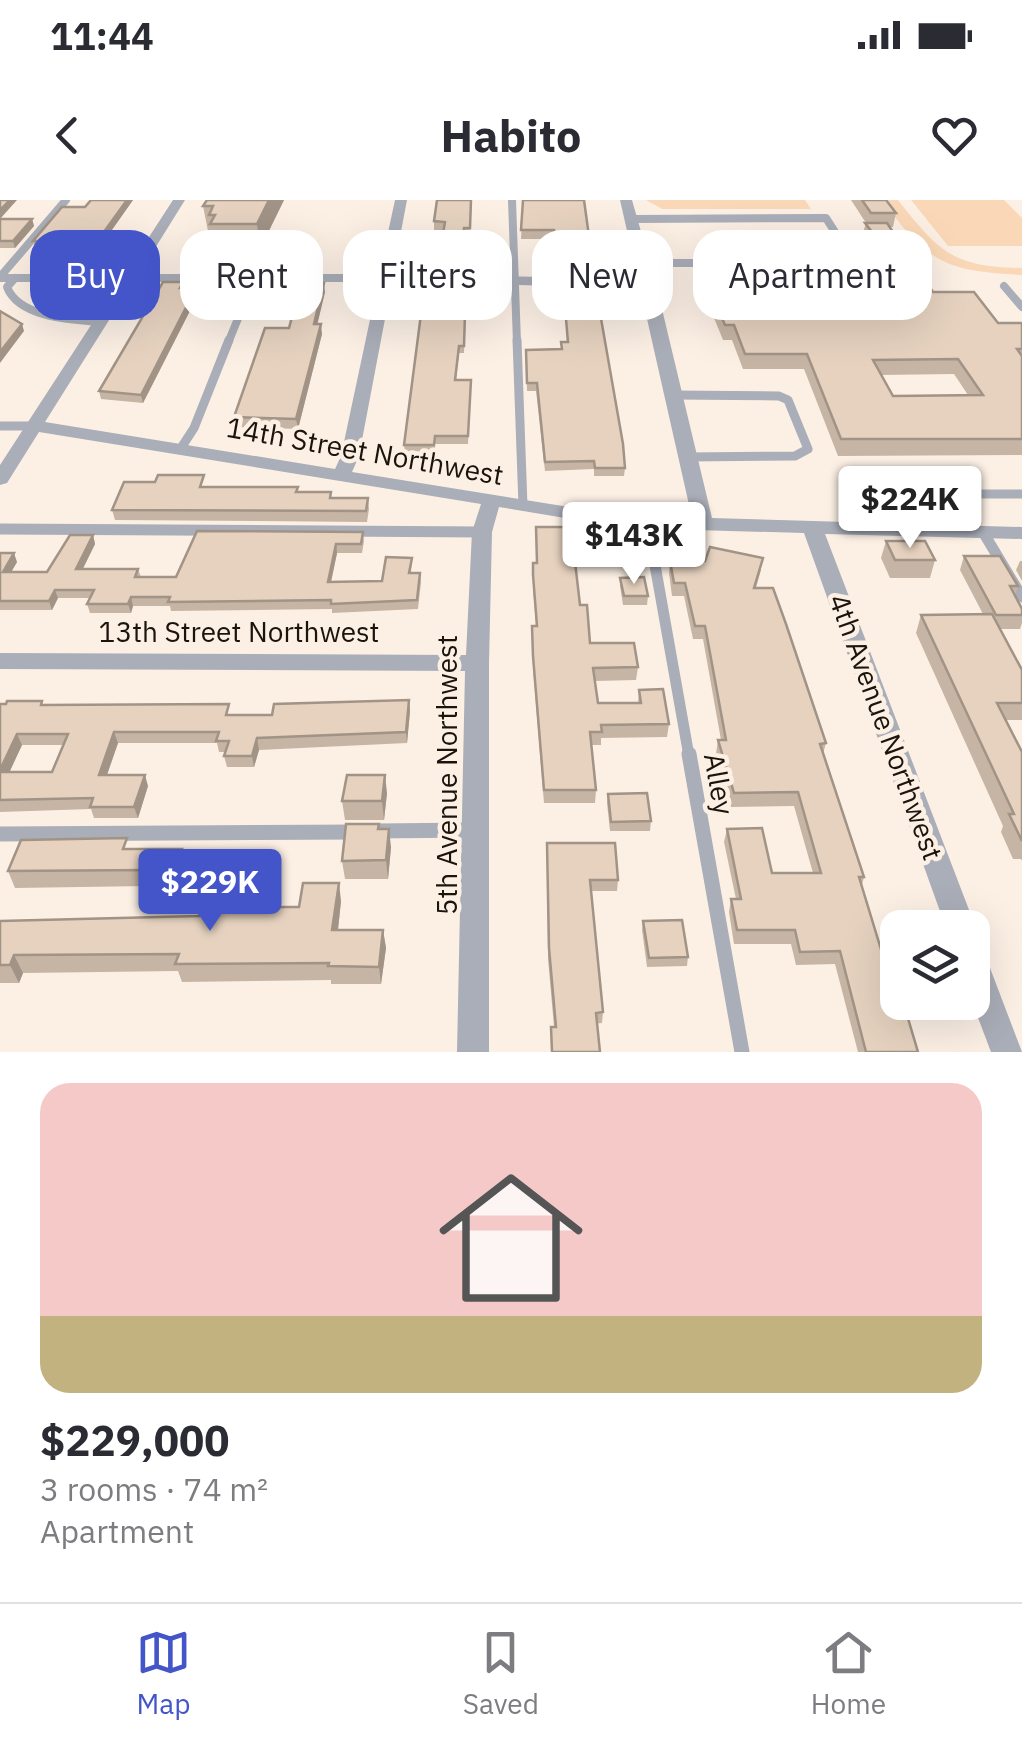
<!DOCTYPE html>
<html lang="en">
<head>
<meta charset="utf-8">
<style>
  :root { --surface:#fff; --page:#f2f2f3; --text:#2b2b33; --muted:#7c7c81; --line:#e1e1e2; --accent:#4355c9 }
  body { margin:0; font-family:"IBM Plex Sans",sans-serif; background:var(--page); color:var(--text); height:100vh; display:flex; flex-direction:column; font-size:38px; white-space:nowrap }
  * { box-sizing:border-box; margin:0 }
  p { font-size:32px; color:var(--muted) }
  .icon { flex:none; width:55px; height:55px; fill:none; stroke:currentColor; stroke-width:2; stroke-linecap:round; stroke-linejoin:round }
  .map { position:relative; height:852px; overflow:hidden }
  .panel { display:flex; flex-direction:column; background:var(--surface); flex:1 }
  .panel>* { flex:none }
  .top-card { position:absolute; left:30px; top:30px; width:962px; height:90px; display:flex; gap:20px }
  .fabs { position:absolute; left:880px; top:710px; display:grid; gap:20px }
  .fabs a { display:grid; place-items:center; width:110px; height:110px; border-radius:20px; background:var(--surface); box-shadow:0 10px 40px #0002; font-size:50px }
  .price { position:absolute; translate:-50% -85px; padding:0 22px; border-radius:10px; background:#fff; color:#222; font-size:32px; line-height:65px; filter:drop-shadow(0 2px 5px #0008) }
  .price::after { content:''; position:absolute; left:50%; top:60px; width:30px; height:22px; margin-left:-15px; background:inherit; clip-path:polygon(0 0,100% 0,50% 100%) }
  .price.active { background:var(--accent); color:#fff }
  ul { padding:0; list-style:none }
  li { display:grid; align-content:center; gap:20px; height:530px; padding:0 40px }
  li span { display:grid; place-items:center; height:310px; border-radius:30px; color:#555 }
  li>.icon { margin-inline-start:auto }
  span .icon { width:180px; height:180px; fill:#fffc; stroke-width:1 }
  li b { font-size:42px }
  .pill { padding:0 35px; border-radius:30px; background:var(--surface); box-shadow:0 10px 40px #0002; font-size:35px; line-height:90px }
  .pill.active { background:var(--accent); color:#fff }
  .status { display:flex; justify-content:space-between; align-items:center; height:70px; padding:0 50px; background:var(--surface); direction:ltr }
  .status svg { height:28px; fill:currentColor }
  header { display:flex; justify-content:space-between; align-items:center; height:130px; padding:0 40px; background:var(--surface); font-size:45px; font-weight:700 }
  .tab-bar { display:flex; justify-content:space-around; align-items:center; height:140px; border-top:2px solid var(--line); background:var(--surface); font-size:28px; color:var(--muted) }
  .tab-bar a { display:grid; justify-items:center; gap:5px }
  .tab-bar .active { color:var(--accent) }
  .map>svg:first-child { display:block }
  .green { fill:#fad8b7 }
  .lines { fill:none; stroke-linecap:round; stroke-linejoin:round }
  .lane-far3 { stroke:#aaaeb8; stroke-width:8 }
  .lane-far2 { stroke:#aaaeb8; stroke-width:9 }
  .lane-far1 { stroke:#aaaeb8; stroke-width:11 }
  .lane { stroke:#aaaeb8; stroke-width:15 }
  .street { fill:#aaaeb8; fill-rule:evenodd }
  .wall { fill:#c6b5a4; fill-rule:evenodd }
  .shaded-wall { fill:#a19386 }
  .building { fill:#e6d2bf; stroke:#a19386; stroke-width:2.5; fill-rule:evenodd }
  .labels { text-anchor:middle; stroke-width:9; stroke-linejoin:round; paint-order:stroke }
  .street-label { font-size:28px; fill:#1b140d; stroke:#fcf0e5 }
</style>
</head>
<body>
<div class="status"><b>11:44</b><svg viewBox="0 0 49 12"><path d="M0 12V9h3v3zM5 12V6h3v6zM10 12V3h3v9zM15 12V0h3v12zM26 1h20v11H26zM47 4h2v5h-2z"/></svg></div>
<header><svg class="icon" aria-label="back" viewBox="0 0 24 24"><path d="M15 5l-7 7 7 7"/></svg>Habito<svg class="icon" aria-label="heart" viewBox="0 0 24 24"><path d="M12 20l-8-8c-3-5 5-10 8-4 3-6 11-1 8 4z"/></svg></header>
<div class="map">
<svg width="1022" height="852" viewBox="0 0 1022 852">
  <rect width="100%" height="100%" fill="#fcf0e5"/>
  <!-- green -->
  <g class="green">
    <polygon points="646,0 805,0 811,9 662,9"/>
    <path d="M882,0H898C939,52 953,67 1022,68V75C943,71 928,62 882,0Z"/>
    <polygon points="911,0 1004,0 1022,18 1022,46 948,46"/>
  </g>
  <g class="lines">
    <!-- lane-far3 -->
    <g class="lane-far3">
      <polyline points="512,0 517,143"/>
      <polyline points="632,19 826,18 854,62 843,62"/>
      <polyline points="643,63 764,63"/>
      <polyline points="0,77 66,0"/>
      <path d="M15,78L7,87C19,118 73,120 101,122"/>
      <polyline points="1004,86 1022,107"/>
      <polyline points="228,143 255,77"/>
    </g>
    <!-- lane-far2 -->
    <g class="lane-far2">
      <polyline points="517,140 523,306"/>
      <polyline points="674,195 779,196 788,200 808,249 795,256 688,257"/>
      <polyline points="0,226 34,226"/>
      <polyline points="181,248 194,228 229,140"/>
      <polyline points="861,324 857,311 884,294 1022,294"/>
    </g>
    <!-- lane-far1 -->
    <g class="lane-far1">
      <polyline points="860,322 862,329"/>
      <polyline points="653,324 655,365 689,556"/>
      <polyline points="0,329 482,332"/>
      <polyline points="983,332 1022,397"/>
    </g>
    <!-- lane -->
    <g class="lane">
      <polyline points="689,554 742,852"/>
      <polyline points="377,631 474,630"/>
      <polyline points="0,634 359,632"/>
    </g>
    <!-- street -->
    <g class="street">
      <path d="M173,0H185L139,74H379L395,0H407L393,74L638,79L620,0H632L656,84L712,318L1022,327V339L825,334L976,728L972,735V728H946L804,333L625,328L499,307L492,332L489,463V852H457L465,471L0,469V453L466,455L472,332L481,304L39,232L7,283L0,285V265L119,82H0V74H125ZM133,82H378L341,256L335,269L45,222ZM392,82L640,88L692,318L625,316L352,272L359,256Z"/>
      <polygon points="972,747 983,751 987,760 1022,852 991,852 972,802"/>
    </g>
  </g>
  <!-- wall -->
  <g class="wall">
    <polygon points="91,0 133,0 90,61 35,61 33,54 37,48 35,48 33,41 85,7"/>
    <polygon points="284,0 260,49 214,49 211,31 208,31 203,6"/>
    <polygon points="471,0 470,37 465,37 462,56 458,56 457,72 439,71 438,62 444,31 434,31 434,21"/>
    <polygon points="523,0 591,51 591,60 582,59 582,65 560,65 559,57 556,57 554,39 521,39"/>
    <path d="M851,0H886L896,13L893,27H890L933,92L998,123H1022V255L838,256L804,169H743L732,140H723L699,81L700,67L753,66L754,60H880L862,36L866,23ZM954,174L968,195L893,196L881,175Z"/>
    <polygon points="0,19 32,19 34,26 15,48 0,48"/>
    <polygon points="184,88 198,95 143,203 101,199 99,191"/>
    <polygon points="574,90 625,268 624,276 594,276 594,269 545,271 536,191 527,191 526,150 562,149 567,142 564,96 574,96"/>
    <polygon points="325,92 317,124 322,134 298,229 236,227 234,217 289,128"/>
    <polygon points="454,113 465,121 464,153 459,153 456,180 471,180 468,244 435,244 435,253 405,253 404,245"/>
    <polygon points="207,286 299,292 332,298 368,298 369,309 367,322 115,320 112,310"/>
    <polygon points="363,332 364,341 362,353 337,353 331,382 382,381 412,358 411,373 420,373 421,382 418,409 332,413 332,409 171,411 170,406 133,406 131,413 90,413 87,404 90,398 58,398 52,410 0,410 0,353 17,362 11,372 47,372 93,335 95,344 83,369 138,369 141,377 176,377"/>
    <polygon points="886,341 935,360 930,378 890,378 881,358"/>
    <polygon points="964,356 1018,386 1015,395 1022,409 1022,423 1020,429 1000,429 1022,470 1022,520 1006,520 1022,552 1022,661 1021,659 1013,659 1001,632 1003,626 916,433 921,415 983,414 960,370"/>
    <polygon points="670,361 761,370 756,388 826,543 823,554 864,677 862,685 901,815 918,852 858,852 835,764 796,765 791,744 734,744 729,712 731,699 736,699 724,642 727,629 772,673 813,673 794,606 731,607 716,554 718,540 721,540 703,439 693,439 684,396 672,396 669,373"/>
    <polygon points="1020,361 1022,361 1022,381 1016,370"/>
    <polygon points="533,363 580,405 590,443 638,467 636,480 595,481 598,503 638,503 639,490 669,524 667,537 601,538 601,545 591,545 596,590 595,603 544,603 533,469 532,426 536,426 533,388"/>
    <polygon points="620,378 648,396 647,405 623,405 620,386"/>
    <path d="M409,500L410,511L407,543L259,550L254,567H227L224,556L226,552H219L217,543H118L107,575L148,586L138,618H94L91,609L0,612V504L44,505L232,515H272ZM22,545H64L52,572H9Z"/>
    <polygon points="387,593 384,620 345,620 342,601"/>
    <polygon points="608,594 651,621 650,631 610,631 607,603"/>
    <polygon points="380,629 391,647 388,679 345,679 342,661"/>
    <polygon points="547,643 618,680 617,691 591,691 603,812 602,823 554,827 548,759"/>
    <polygon points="131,649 182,649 187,665 179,695 151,696 148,686 15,688 8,671"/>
    <polygon points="264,686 267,707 299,707 341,701 338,730 383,730 386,748 381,784 331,784 331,780 182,782 178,771 23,773 19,783 0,783 0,721 199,716 232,709"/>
    <polygon points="643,721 688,757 687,766 647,767 642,730"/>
  </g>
  <!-- shaded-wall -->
  <g class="shaded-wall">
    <polygon points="10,0 17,0 0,19 0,10"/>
    <polygon points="127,0 133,0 90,61 88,54"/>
    <polygon points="269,0 284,0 260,49 257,24"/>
    <polygon points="32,19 34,26 15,48 13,41"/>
    <polygon points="324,83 325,92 315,134 314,124"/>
    <polygon points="196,88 198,95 143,203 141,195"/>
    <polygon points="22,124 24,131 0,163 0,152"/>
    <polygon points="321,124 322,134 298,229 296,219"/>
    <polygon points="93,335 95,344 78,378 76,369"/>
    <polygon points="336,344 337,353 329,391 328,382"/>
    <polygon points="14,353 17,362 6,381 3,372"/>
    <polygon points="55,390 58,398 52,410 49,401"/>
    <polygon points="131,397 133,406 131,413 128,404"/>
    <polygon points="409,500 410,511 407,543 406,532"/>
    <polygon points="114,532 118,543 103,586 99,575"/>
    <polygon points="17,534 22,545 4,584 0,575 0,570"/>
    <polygon points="257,538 259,550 254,567 252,556"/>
    <polygon points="145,575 148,586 138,618 134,607"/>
    <polygon points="385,575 387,593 384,620 382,601"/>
    <polygon points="389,629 391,647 388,679 386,660"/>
    <polygon points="182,649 187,665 179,695 173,679"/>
    <polygon points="339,683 341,701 336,748 332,730"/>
    <polygon points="264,686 268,704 263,725 259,707"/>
    <polygon points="383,730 386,748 381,784 379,767"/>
    <polygon points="14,755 23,773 19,783 10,765"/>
  </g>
  <!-- building -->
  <g class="building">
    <polygon points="0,0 10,0 0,10"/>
    <polygon points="91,0 127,0 88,54 33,54 43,41 33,41 62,7 85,7"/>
    <polygon points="207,0 269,0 257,24 210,24 215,15 209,15 213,6 203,6"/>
    <polygon points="437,0 471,0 470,28 464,28 462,47 458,47 457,62 438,62 445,22 434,21"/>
    <polygon points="523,0 584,0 591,51 581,50 582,56 560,56 560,48 556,48 554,30 521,30"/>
    <polygon points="862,0 886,0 896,13 871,13"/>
    <polygon points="0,19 32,19 13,41 0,41"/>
    <path d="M865,23H887L933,92H974L998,123H1022V149H1017L1022,156V239H841L807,154H745L734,125H725L700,67L757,66L754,60H894ZM958,159L983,195L893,196L873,160Z"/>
    <polygon points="436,80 456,80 454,113 465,113 464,146 459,146 455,180 471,180 468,236 435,236 434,245 404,245 421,114 427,84 435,84"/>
    <polygon points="163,82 183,82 180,88 196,88 141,195 99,191"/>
    <polygon points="324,83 314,124 321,124 296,219 234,217 265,128 289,128 301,84"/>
    <polygon points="574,90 596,90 623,244 625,268 595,268 594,261 545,262 537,183 527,183 526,150 562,149 561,142 568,142 564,96 575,96"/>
    <polygon points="0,111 22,124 0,152"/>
    <polygon points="158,275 204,275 200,287 298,287 296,292 331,292 330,298 368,298 366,311 112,310 124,282 155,282"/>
    <polygon points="536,327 571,327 580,405 587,405 590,443 634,443 638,467 593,468 598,503 641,503 639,490 663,489 669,524 601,525 602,532 590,532 596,590 544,590 533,456 532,426 537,426 533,375 533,363 537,363"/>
    <polygon points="197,331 363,332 361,344 336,344 328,382 382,381 386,357 412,358 409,373 420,373 417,400 331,404 331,400 168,402 170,397 131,397 128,404 87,404 94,390 55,390 49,401 0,401 0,353 14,353 3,372 47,372 70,335 93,335 76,369 138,369 135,377 176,377"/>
    <polygon points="886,341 925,341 935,360 895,360"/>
    <polygon points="710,347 763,358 754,388 773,388 786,424 826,543 820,544 864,677 859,677 901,815 907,815 918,852 866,852 840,751 800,752 795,730 737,730 731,699 741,699 727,629 762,628 772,673 821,673 798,592 734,593 718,540 726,540 705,426 695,426 685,383 674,383 670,361 705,361"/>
    <polygon points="964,356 1000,356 1018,386 1010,386 1022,409 1022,415 996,415"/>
    <polygon points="644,377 648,396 624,396 620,378"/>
    <polygon points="992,414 1022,470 1022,503 997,503 1022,552 1022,641 1009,614 1014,614 921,415"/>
    <polygon points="409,500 406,532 257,538 252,556 224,556 229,541 216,541 219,532 114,532 99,575 145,575 134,607 90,607 93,598 0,600 0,572 52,572 68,534 17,534 0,570 0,504 6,504 7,501 42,501 41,505 229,504 226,515 272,515 274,504"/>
    <polygon points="347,575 385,575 382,601 342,601"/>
    <polygon points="647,593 651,621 611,622 608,594"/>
    <polygon points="346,624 379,624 378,629 389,629 386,660 342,661"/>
    <polygon points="127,638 123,649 182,649 173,679 146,679 149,670 8,671 21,640"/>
    <polygon points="547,643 615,643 618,680 590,680 603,812 596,813 600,852 552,852 551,827 556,827 549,748"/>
    <polygon points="303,683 339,683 332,730 383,730 379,767 328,766 329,763 175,764 179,754 14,755 10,765 0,765 0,721 199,716 202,708 232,709 237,686 264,686 259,707 299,707"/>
    <polygon points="682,720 688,757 649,758 643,721"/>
  </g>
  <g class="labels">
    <!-- street labels -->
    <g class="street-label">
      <text transform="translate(365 251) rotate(10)" y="10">14th Street Northwest</text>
      <text x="239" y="442">13th Street Northwest</text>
      <text transform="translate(886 527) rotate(70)" y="10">4th Avenue Northwest</text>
      <text transform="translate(447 575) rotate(-90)" y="10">5th Avenue Northwest</text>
      <text transform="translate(719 584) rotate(80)" y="10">Alley</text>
    </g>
  </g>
</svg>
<div class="fabs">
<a><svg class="icon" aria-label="layers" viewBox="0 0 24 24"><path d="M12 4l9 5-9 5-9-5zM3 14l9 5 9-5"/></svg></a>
</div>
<b class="price" style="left:910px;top:351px">$224K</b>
<b class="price" style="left:634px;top:387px">$143K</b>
<b class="price active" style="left:210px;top:734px">$229K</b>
<div class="top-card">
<a class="pill active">Buy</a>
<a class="pill">Rent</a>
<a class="pill">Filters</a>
<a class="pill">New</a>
<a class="pill">Apartment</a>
</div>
</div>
<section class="panel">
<ul>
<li><span style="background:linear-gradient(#f6c9c9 75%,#c2b280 0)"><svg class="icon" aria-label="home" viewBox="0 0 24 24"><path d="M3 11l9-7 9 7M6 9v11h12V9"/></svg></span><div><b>$229,000</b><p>3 rooms · 74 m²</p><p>Apartment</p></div></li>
</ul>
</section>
<nav class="tab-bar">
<a class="active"><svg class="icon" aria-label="map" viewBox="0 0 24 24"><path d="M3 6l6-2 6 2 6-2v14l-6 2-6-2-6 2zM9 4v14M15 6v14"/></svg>Map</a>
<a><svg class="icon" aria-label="saved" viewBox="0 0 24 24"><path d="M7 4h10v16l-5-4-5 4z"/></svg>Saved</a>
<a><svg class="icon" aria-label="home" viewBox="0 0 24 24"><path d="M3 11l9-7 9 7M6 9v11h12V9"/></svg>Home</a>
</nav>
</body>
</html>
